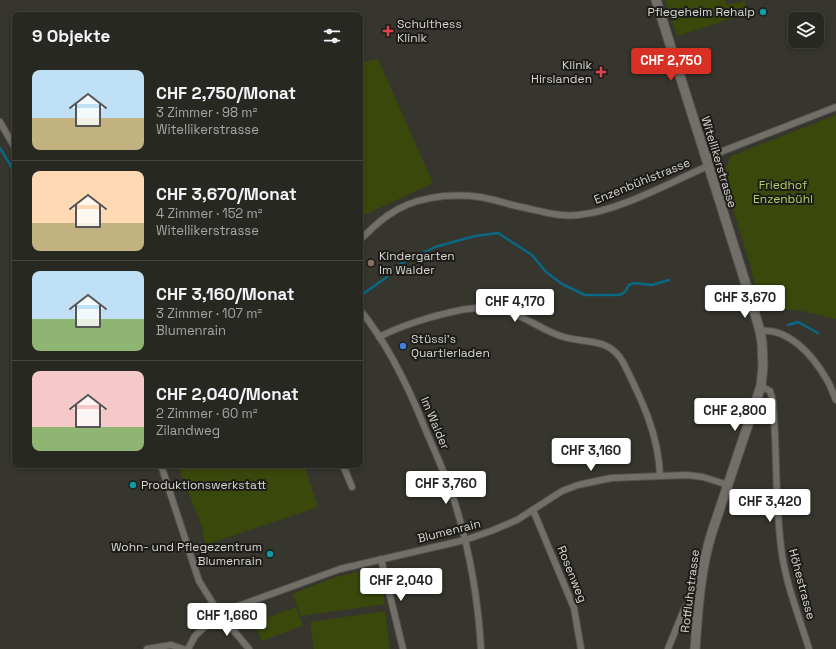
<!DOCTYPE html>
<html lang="de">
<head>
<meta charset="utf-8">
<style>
  :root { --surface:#282822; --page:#34342f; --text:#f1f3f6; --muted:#a5a6a5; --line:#444440; --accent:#d93025 }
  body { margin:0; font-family:"Space Grotesk",sans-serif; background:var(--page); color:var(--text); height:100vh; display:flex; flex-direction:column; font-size:15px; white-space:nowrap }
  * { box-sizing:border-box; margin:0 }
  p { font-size:13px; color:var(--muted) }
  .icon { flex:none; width:22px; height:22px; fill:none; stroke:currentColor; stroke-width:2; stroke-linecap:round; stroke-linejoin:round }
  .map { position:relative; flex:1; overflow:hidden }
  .side { position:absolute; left:12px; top:12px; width:351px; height:456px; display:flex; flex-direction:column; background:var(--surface); border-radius:8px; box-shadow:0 2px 6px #0003,0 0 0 1px var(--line) }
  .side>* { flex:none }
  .tools { position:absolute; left:788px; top:12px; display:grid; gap:8px }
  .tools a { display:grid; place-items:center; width:36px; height:36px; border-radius:8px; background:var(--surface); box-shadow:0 2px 6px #0003,0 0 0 1px var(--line); font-size:20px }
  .price { position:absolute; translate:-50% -34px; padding:0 9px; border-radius:4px; background:#fff; color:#222; font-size:13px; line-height:26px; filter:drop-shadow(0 1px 2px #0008) }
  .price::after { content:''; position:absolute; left:50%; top:24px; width:12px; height:9px; margin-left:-6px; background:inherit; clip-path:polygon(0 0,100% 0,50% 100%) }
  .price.active { background:var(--accent); color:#fff }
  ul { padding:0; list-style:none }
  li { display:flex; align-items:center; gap:12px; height:100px; padding:0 20px }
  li+li { border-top:1px solid var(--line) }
  li span { display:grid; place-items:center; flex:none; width:112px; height:80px; border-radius:8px; color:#555 }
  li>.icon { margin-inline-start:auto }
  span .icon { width:48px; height:48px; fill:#fffc; stroke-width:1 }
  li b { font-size:17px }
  h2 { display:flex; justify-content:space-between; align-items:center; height:48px; padding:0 20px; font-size:17px }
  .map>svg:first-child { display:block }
  .green { fill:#3a480c }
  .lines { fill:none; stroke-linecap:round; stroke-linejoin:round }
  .stream { stroke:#096884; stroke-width:2.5 }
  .minor-casing { stroke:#52504b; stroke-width:8 }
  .secondary-casing { stroke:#52504b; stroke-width:11 }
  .minor { stroke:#716f68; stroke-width:6 }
  .secondary { stroke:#716f68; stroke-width:9 }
  .culture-dot { fill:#0f9aa8; stroke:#1d1c19; stroke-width:1.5 }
  .health-dot { fill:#e0444e; stroke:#1d1c19; stroke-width:1.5 }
  .education-dot { fill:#8d6e63; stroke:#1d1c19; stroke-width:1.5 }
  .shop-dot { fill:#3f7fe0; stroke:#1d1c19; stroke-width:1.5 }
  .labels { text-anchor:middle; stroke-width:4; stroke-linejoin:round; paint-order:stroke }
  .poi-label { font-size:12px; fill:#d7d6d2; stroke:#1d1c19; text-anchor:start }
  .street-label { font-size:12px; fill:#d7d6d2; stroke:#1d1c19 }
  .park-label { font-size:12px; fill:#b1d062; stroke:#1d1c19 }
</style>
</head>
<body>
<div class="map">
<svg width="836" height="649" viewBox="0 0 836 649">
  <rect width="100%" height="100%" fill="#36352e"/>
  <!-- green -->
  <g class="green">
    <polygon points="665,0 725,0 727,5 745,1 748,13 677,36"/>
    <polygon points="378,59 433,183 360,217 360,63"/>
    <polygon points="836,115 836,319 802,311 760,307 750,264 722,175 731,156"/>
    <polygon points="178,465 304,465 318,507 205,545 202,528"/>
    <polygon points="369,569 380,576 385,604 301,616 292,594 333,578"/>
    <polygon points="296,607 303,626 261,641 255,622"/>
    <polygon points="385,611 390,649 314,649 310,622"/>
  </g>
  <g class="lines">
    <!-- stream -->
    <g class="stream">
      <polyline points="0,148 15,173"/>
      <polyline points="360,296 387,277 394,267 435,247 475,236 498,233 532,255 546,272 562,284 585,295 620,295 625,292 629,285 634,283 652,285 669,280"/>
      <polyline points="788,325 798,322 818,333"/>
    </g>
    <!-- minor casing -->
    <g class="minor-casing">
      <g id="minor">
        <polyline points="0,122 15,148"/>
        <polyline points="705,158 836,107"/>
        <path d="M360,240C368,232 377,223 387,216C413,197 448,193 480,197C493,199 507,204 521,207C540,211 558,217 578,215C619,211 669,183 708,166"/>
        <path d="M360,310C388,344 408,386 424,426C434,450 445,473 453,497C469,546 478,598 481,649"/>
        <path d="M760,331C789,327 814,357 827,380C831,386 833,394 836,400"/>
        <path d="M379,337C394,329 409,324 425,319C453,311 480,303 509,312C528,318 545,332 564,337C589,344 608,337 623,362C641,398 659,435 660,476"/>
        <path d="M761,386L770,391L773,401C777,450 775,498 781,547C785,582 799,616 809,649"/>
        <polyline points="161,465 199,581 219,613 249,649"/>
        <polyline points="343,465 352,487"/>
        <polyline points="533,510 574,608 581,649"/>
        <polyline points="381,559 403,649"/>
        <polyline points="147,649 171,645 183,649"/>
        <polyline points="188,649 195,636 219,613 340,569 465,540 491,531 517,520 562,491 578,485 611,478 687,475 703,477 728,485"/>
        <polyline points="668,649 685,607 690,604 698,603"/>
      </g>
    </g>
    <!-- secondary casing -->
    <g class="secondary-casing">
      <path id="secondary" d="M656,0L749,294L760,331L762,343L763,366L761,386L712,532C700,570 698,609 695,649"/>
    </g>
    <!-- minor -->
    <use href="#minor" class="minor"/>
    <!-- secondary -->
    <use href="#secondary" class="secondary"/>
  </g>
  <!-- markers -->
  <g class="culture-dot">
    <circle cx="763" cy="12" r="4"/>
    <circle cx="133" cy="485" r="4"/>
    <circle cx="270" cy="554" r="4"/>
  </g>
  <g class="health-dot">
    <path d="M386 25h4v4h4v4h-4v4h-4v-4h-4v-4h4z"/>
    <path d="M599 66h4v4h4v4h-4v4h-4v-4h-4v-4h4z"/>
  </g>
  <circle class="education-dot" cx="371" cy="263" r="4"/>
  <circle class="shop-dot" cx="403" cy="346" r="4"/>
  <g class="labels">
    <!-- poi labels -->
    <g class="poi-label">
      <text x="755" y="16" text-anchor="end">Pflegeheim Rehalp</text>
      <text x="397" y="28">Schulthess<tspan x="397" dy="14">Klinik</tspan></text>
      <text x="592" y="69" text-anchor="end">Klinik<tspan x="592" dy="14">Hirslanden</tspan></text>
      <text x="379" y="260">Kindergarten<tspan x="379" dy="14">Im Walder</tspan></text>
      <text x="411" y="343">Stüssi's<tspan x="411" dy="14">Quartierladen</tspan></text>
      <text x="141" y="489">Produktionswerkstatt</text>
      <text x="262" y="551" text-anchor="end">Wohn- und Pflegezentrum<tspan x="262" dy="14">Blumenrain</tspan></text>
    </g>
    <!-- street labels -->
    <g class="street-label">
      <text transform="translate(719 162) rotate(73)" y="4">Witellikerstrasse</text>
      <text transform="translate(642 181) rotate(-22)" y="4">Enzenbühlstrasse</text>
      <text transform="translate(435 423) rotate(67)" y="4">Im Walder</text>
      <text transform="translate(449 531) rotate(-14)" y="4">Blumenrain</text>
      <text transform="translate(572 574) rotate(68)" y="4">Rosenweg</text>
      <text transform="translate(802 584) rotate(75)" y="4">Höhestrasse</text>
      <text transform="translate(690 591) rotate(-83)" y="4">Rotfluhstrasse</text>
    </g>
    <!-- park labels -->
    <g class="park-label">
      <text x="783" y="189">Friedhof<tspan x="783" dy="14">Enzenbühl</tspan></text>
    </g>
  </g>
</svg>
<div class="tools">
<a><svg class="icon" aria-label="layers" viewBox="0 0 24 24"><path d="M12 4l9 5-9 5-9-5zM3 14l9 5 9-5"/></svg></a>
</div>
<b class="price active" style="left:671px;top:82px">CHF 2,750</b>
<b class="price" style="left:745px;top:319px">CHF 3,670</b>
<b class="price" style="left:515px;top:323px">CHF 4,170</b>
<b class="price" style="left:735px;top:432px">CHF 2,800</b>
<b class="price" style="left:591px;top:472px">CHF 3,160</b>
<b class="price" style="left:446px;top:505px">CHF 3,760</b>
<b class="price" style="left:770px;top:523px">CHF 3,420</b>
<b class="price" style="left:401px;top:602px">CHF 2,040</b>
<b class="price" style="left:227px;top:637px">CHF 1,660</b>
<section class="side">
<h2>9 Objekte<svg class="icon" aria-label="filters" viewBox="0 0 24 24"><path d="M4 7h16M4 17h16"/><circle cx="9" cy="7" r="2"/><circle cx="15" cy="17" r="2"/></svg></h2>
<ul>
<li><span style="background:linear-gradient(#bfe0f5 60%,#c2b280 0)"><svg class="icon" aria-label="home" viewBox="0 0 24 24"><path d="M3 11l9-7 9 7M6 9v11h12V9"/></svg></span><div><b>CHF 2,750/Monat</b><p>3 Zimmer · 98 m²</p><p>Witellikerstrasse</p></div></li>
<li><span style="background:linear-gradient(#ffd9b3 65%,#c2b280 0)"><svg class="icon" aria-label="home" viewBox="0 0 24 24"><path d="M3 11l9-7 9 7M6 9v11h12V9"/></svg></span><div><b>CHF 3,670/Monat</b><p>4 Zimmer · 152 m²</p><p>Witellikerstrasse</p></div></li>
<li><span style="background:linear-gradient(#bfe0f5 60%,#8fb573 0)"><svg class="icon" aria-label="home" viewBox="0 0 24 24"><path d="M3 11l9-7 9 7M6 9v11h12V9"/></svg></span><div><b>CHF 3,160/Monat</b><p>3 Zimmer · 107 m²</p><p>Blumenrain</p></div></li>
<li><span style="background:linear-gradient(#f6c9c9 70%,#8fb573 0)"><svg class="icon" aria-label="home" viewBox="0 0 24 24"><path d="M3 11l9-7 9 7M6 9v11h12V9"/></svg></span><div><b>CHF 2,040/Monat</b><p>2 Zimmer · 60 m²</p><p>Zilandweg</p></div></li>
</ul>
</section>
</div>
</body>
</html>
